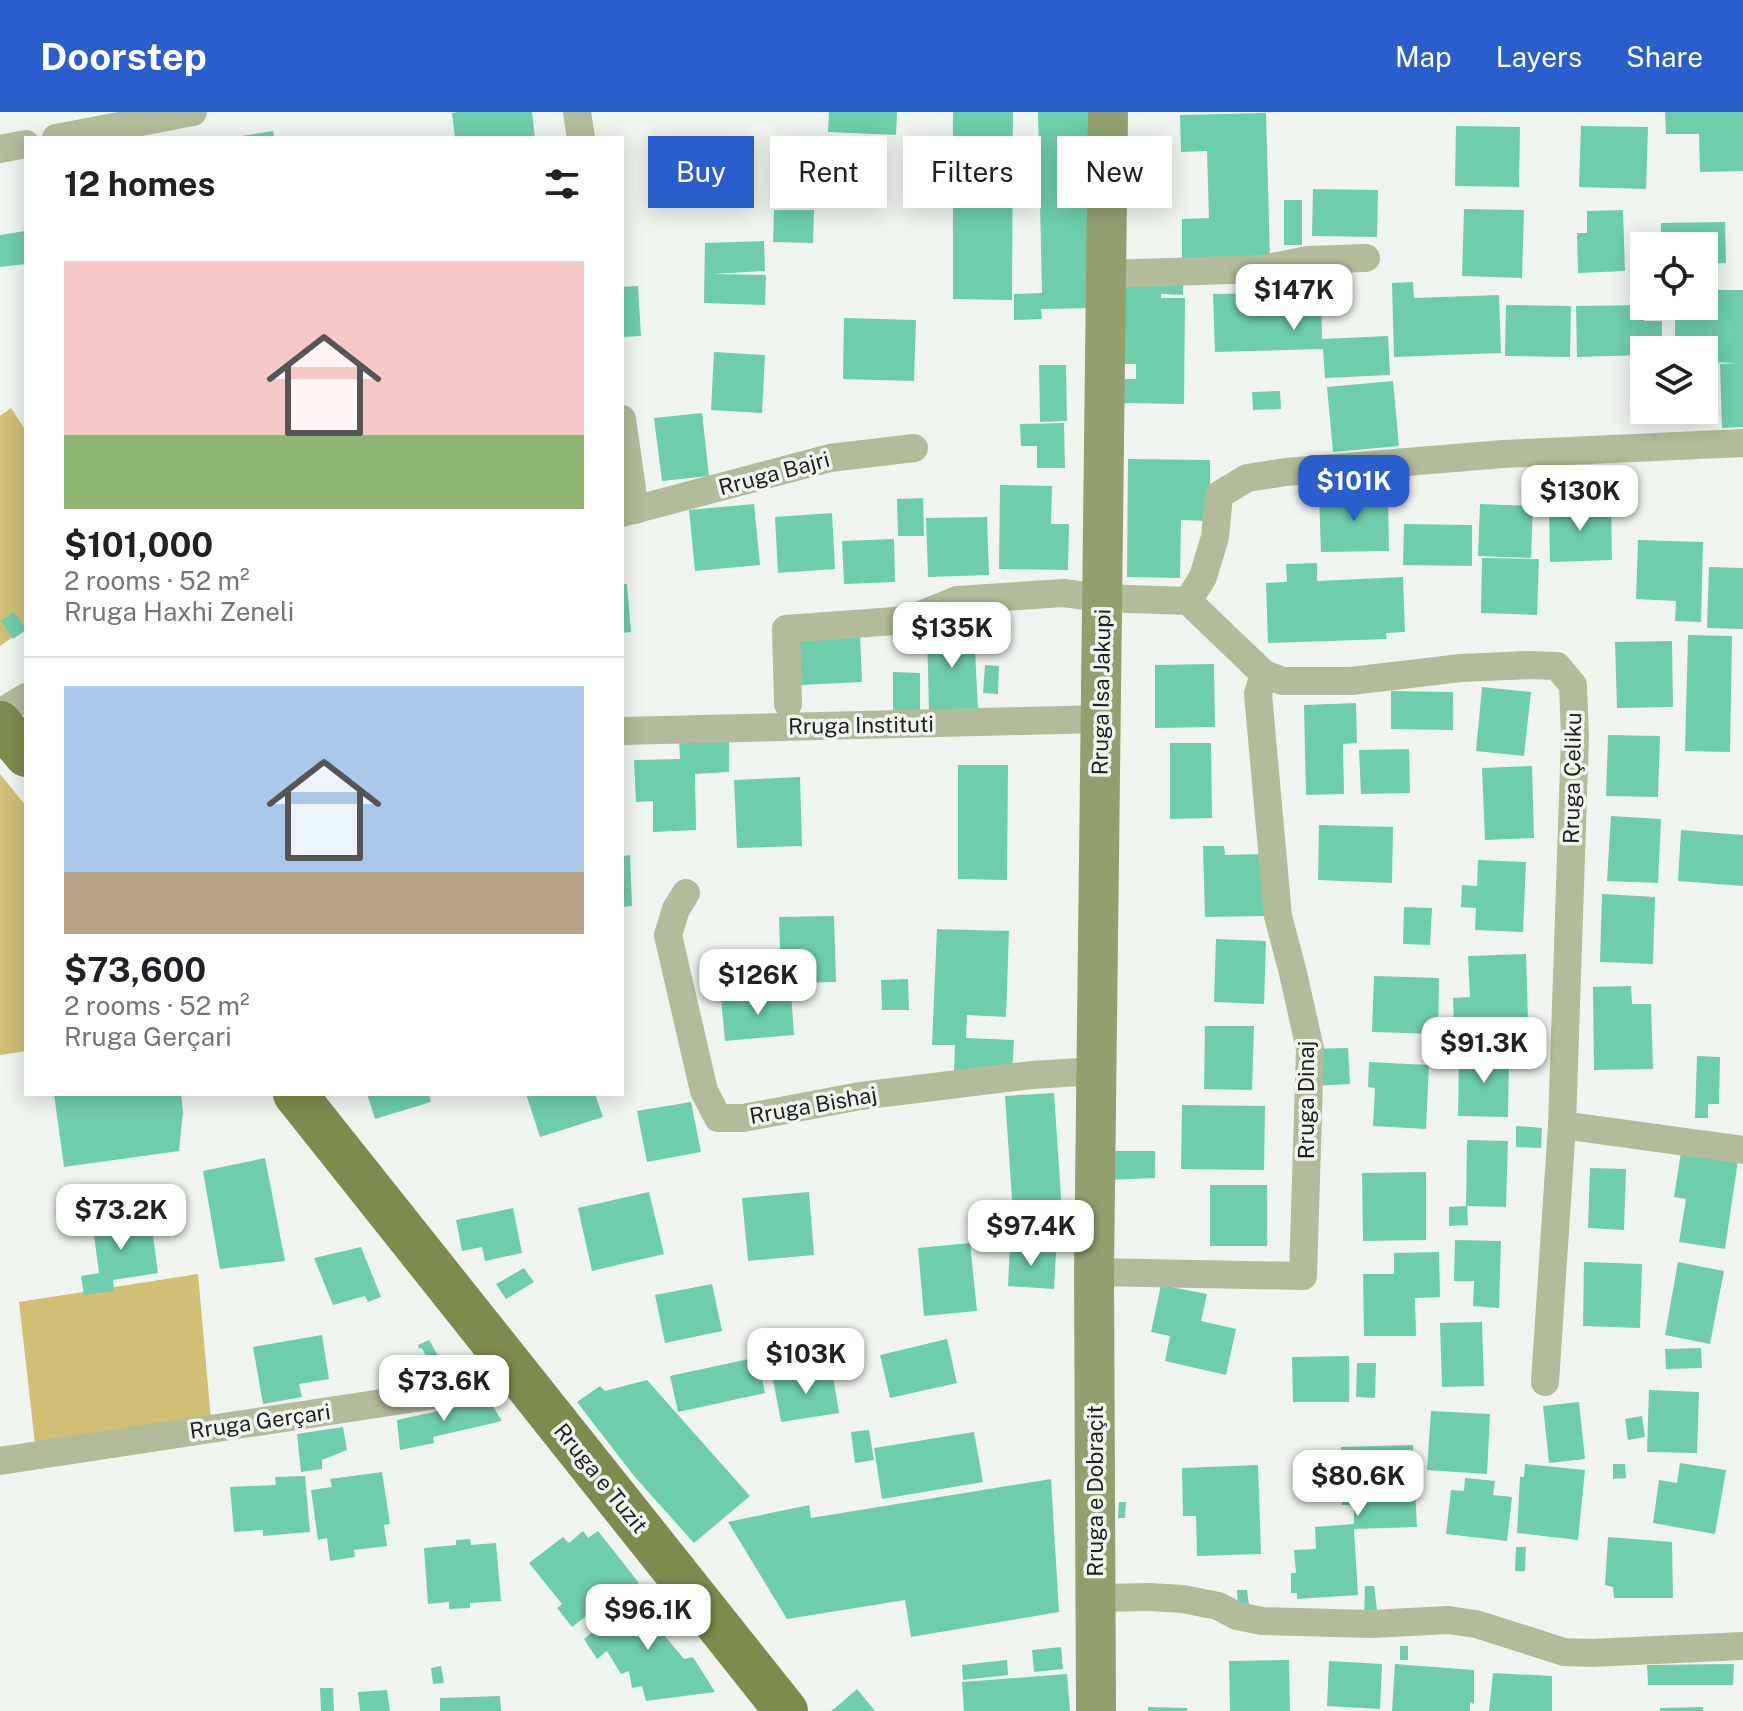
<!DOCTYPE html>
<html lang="en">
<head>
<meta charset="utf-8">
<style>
  :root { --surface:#fff; --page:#f6f6f6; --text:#202124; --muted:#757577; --line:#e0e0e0; --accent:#2a5ecd }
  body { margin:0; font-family:"Public Sans",sans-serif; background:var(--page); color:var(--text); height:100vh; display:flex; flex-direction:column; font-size:30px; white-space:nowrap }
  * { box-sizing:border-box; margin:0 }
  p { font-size:26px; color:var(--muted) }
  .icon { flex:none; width:44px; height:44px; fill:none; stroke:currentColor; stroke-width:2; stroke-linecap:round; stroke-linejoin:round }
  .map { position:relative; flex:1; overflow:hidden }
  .drawer { position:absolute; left:24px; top:24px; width:600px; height:960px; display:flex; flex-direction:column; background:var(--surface); border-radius:0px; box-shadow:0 4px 20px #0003 }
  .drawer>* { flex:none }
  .banner { position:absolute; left:648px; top:24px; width:760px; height:72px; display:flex; gap:16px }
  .controls { position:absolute; left:1630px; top:120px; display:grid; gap:16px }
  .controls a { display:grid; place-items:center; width:88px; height:88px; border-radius:0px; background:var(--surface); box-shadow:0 4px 20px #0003; font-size:40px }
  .price { position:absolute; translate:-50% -68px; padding:0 18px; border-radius:16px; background:#fff; color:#222; font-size:26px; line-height:52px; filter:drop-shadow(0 2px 4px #0008) }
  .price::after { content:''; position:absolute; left:50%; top:48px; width:24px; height:18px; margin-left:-12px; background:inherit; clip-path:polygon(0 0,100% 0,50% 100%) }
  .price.selected { background:var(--accent); color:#fff }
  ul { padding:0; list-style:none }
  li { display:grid; align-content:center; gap:16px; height:424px; padding:0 40px }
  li+li { border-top:2px solid var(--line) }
  li span { display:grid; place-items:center; height:248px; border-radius:0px; color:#555 }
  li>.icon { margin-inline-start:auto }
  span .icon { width:144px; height:144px; fill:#fffc; stroke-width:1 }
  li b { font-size:34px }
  h2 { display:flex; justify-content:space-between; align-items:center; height:96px; padding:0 40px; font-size:34px }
  .pill { padding:0 28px; border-radius:0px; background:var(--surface); box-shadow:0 4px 20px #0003; font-size:28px; line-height:72px }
  .pill.selected { background:var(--accent); color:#fff }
  header { display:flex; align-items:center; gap:48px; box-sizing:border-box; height:112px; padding:0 40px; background:var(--accent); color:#fff }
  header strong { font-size:38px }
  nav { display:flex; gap:44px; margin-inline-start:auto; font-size:28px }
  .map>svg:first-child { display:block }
  .green { fill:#d1bf76 }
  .building { fill:#6eceab }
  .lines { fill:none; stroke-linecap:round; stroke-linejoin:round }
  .street { stroke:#b2bc9a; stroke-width:28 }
  .secondary { stroke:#93a06e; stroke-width:40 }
  .primary { stroke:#7d8c4d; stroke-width:44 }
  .labels { text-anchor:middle; stroke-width:7; stroke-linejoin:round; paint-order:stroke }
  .street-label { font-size:22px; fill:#1e211e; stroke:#eff5ee }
</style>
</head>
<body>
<header>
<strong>Doorstep</strong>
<nav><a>Map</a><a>Layers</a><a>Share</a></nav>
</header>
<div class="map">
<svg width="1743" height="1599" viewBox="0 0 1743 1599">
  <rect width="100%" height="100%" fill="#eff5ee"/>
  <!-- green -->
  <g class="green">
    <polygon points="11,296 26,319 26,516 0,534 0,304"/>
    <polygon points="0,662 26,694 26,939 0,943"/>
    <polygon points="198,1162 211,1308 35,1332 19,1190"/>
  </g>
  <!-- building -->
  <g class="building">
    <polygon points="458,0 532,0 535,26 455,26 452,1"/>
    <polygon points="829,0 897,0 896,23 828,20"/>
    <polygon points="953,0 1013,0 1012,188 953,187"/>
    <polygon points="1038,0 1090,0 1094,196 1041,197 1042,207 1014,208 1014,182 1042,181"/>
    <polygon points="1665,0 1743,0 1743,59 1700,60 1699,22 1666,22"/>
    <polygon points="1266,1 1270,147 1182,149 1182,107 1209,106 1207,39 1181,40 1180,3"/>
    <polygon points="1456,14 1520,15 1519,75 1455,74"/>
    <polygon points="1581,14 1648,15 1646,77 1579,75"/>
    <polygon points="273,19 274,26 241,26 241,24"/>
    <polygon points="1313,77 1378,78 1377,125 1312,124"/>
    <rect x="1284" y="88" width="18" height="45"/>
    <polygon points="1464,97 1524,98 1522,166 1462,164"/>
    <polygon points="774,98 814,98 813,131 773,130"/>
    <polygon points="1623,98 1625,159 1578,161 1577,121 1587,121 1587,99"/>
    <polygon points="1725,110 1726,151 1704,152 1704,134 1661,134 1661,111"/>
    <polygon points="25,119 26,152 0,155 0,123"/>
    <polygon points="764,129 765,159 713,162 766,163 765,193 704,191 705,131"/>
    <polygon points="1122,168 1183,169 1183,183 1161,182 1161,186 1185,186 1184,292 1123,291 1123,267 1136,267 1136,252 1121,252"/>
    <polygon points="1413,170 1414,186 1499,183 1501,241 1394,245 1392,171"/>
    <polygon points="638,174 641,224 622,225 622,175"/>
    <polygon points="1705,178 1743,178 1743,315 1722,316 1720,252 1738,251 1704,250 1704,238 1675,238 1675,194 1704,194"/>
    <polygon points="1321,180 1322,227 1388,224 1390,263 1325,266 1323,237 1215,240 1213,182"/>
    <polygon points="1506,193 1571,194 1570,245 1505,244"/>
    <polygon points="1644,193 1644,209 1662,209 1662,238 1644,238 1644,243 1577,245 1576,194"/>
    <polygon points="844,206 916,208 914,269 843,267"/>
    <polygon points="714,240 765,243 762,301 711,298"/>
    <polygon points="1039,253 1066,253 1067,309 1040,310"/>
    <polygon points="1393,269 1399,334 1333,340 1327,275"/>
    <polygon points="1280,279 1281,297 1253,298 1252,280"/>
    <polygon points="702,301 709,364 662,369 654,306"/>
    <polygon points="1064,311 1065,356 1037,356 1037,334 1021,334 1020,312"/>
    <polygon points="1128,347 1210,348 1210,409 1181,408 1180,466 1127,465"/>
    <polygon points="1000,373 1052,374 1051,412 1069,412 1068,458 999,457"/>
    <polygon points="1388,382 1389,439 1321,440 1319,383"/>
    <polygon points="923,386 924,424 898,424 897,387"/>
    <polygon points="754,392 760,453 695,459 689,398"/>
    <polygon points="1480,392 1533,394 1531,446 1478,444"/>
    <polygon points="1611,392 1612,448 1550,450 1549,393"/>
    <polygon points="832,401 835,457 778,461 775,405"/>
    <polygon points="987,405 989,463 928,465 926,406"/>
    <polygon points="1404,412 1472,413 1472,454 1403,453"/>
    <polygon points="894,427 895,470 844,472 842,429"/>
    <polygon points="1638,428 1703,430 1701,510 1675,509 1676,489 1636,487"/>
    <polygon points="1482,446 1539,447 1537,503 1481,501"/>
    <polygon points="1317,451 1317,469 1403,465 1405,520 1386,521 1387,527 1268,531 1266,471 1287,470 1286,452"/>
    <polygon points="1709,455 1743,456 1743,517 1707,516"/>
    <polygon points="622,472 627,472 631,520 622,521"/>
    <polygon points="14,499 26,518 13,527 1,509"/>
    <polygon points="974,517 978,598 929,599 927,518"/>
    <polygon points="860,522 862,570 801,573 799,525"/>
    <polygon points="1688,523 1732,524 1730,640 1685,639"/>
    <polygon points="1672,529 1673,595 1617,596 1615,530"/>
    <polygon points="1214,552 1215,615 1155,616 1155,553"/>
    <polygon points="985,553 999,554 998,582 983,581"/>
    <polygon points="893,560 920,561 920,605 893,605"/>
    <polygon points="1482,575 1531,580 1524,644 1476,639"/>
    <polygon points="1391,579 1453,580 1453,618 1391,617"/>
    <polygon points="1356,591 1357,631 1343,632 1344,682 1306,683 1304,593"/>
    <polygon points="1608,623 1660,624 1658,685 1606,684"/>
    <polygon points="729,626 729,660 695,662 696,718 653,720 653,689 636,690 634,648 680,647 679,627"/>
    <polygon points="1170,631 1211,631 1212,706 1170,707"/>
    <polygon points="1409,637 1410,681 1361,682 1359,638"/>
    <polygon points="958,653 1008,653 1007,768 958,767"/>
    <polygon points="1532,654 1534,726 1485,728 1482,656"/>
    <polygon points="800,665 802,734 737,736 734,668"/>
    <polygon points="1611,704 1661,707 1658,771 1607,769"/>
    <polygon points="1319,713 1393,715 1392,771 1318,768"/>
    <polygon points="1681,718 1743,723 1743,774 1678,769"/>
    <polygon points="1203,734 1224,734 1225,743 1264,742 1266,804 1205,805"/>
    <polygon points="630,743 632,794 622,795 622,744"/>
    <polygon points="1478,748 1526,750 1523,820 1475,818 1476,796 1461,795 1462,773 1477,774"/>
    <polygon points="1602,782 1655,785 1653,852 1600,850"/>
    <polygon points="1404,795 1432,796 1430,833 1403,832"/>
    <polygon points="834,804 836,870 781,871 779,805"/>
    <polygon points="937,817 1009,819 1006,905 967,903 966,926 1014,928 1012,961 954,959 955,933 932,933"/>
    <polygon points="1216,827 1266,829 1264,892 1214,890"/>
    <polygon points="1526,842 1528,908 1454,910 1453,886 1470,885 1468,844"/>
    <polygon points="1374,864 1439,866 1438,922 1372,920"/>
    <polygon points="908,867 909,898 882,898 881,868"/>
    <polygon points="1631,874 1632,892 1651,892 1653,957 1594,958 1593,875"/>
    <polygon points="791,881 794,923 725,929 721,887"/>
    <polygon points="1205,914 1254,914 1252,978 1204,977"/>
    <polygon points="1348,936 1350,972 1314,974 1312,937"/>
    <polygon points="1459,941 1509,942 1508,1005 1458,1004"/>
    <polygon points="1697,944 1720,945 1719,992 1708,992 1708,1006 1695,1006"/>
    <polygon points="1369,950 1429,953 1426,1017 1373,1014 1375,976 1368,975"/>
    <polygon points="1054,981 1062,1100 1013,1102 1005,984"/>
    <polygon points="54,982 181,982 183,999 179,1039 64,1055"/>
    <polygon points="367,982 429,982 431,990 375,1007"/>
    <polygon points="526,982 595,982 603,1005 540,1025"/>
    <polygon points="691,990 701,1040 647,1050 637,999"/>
    <polygon points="1182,993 1265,994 1264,1058 1181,1057"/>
    <polygon points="1516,1014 1542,1016 1541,1036 1516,1035"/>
    <polygon points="1467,1028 1508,1029 1506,1095 1467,1094 1468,1113 1449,1114 1449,1095 1466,1094"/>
    <polygon points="1108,1039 1155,1039 1155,1066 1108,1068"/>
    <polygon points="1681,1040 1738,1048 1725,1137 1679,1130 1686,1087 1674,1085"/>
    <polygon points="265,1046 285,1149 220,1157 203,1059"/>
    <polygon points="1590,1056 1626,1057 1624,1118 1588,1116"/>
    <polygon points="1426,1060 1426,1128 1363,1129 1362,1061"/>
    <rect x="1210" y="1073" width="57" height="61"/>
    <polygon points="649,1080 664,1142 592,1159 578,1096"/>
    <polygon points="809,1080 814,1143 748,1149 742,1086"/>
    <polygon points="513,1096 522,1141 485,1149 482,1135 462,1139 456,1108"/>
    <polygon points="150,1101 158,1161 113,1168 114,1179 84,1183 81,1164 99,1161 92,1108"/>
    <polygon points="1455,1128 1501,1129 1499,1196 1473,1194 1474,1169 1454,1169"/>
    <polygon points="970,1131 977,1199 924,1204 918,1136"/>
    <polygon points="1010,1132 1032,1133 1031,1139 1056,1140 1054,1177 1008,1174"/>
    <polygon points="361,1135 381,1185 368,1190 365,1184 333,1193 314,1146"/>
    <polygon points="1439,1140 1440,1185 1415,1186 1416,1224 1364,1224 1363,1162 1394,1162 1394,1141"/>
    <polygon points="1584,1150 1642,1152 1640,1216 1583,1214"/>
    <polygon points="1678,1150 1724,1159 1710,1232 1665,1223"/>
    <polygon points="524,1156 534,1170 506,1187 496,1172"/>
    <polygon points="712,1172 722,1219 665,1231 655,1183"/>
    <polygon points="1161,1173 1207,1182 1201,1209 1236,1217 1226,1263 1165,1249 1170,1224 1151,1220"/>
    <polygon points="1482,1210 1484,1274 1442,1275 1440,1211"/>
    <polygon points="322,1223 329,1267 299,1272 302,1285 263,1292 253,1235"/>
    <polygon points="947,1227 957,1271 890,1286 880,1243"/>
    <polygon points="429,1228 454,1271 441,1274 422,1236 419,1237 418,1233"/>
    <polygon points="1701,1236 1702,1256 1666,1257 1665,1237"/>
    <polygon points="1349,1244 1349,1290 1293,1290 1292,1245"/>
    <polygon points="758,1245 765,1281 678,1300 670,1264"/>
    <polygon points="1357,1251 1376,1251 1375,1286 1356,1285"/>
    <polygon points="832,1258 839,1301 781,1310 773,1267"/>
    <polygon points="647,1268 750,1384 694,1431 634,1364 577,1290 600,1274 605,1279"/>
    <polygon points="1649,1278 1699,1280 1697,1341 1647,1340"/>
    <polygon points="489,1288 502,1309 433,1325 434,1331 400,1338 397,1308"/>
    <polygon points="1579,1290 1585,1347 1549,1351 1543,1294"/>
    <polygon points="1431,1299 1490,1302 1487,1362 1427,1358"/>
    <polygon points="1642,1304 1645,1325 1628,1328 1625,1307"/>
    <polygon points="343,1315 347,1338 322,1348 322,1357 301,1360 297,1322"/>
    <polygon points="869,1318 874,1348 855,1351 851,1320"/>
    <polygon points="974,1320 983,1370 882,1387 874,1336"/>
    <polygon points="1413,1333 1417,1415 1354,1417 1358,1483 1297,1487 1297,1481 1291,1481 1291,1461 1296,1461 1294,1438 1316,1437 1315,1415 1354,1412 1354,1393 1342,1393 1341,1335"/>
    <polygon points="1680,1351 1726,1358 1715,1422 1653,1411 1659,1368 1677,1371"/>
    <polygon points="1525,1352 1585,1358 1578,1428 1517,1421 1520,1365 1524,1365"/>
    <polygon points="1613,1352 1625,1352 1626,1366 1613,1367"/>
    <polygon points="1258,1353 1261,1442 1197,1444 1196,1404 1183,1404 1182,1356"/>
    <polygon points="382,1360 390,1412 384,1413 387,1434 354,1438 355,1445 330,1449 327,1426 318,1428 311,1378 332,1375 330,1367"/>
    <polygon points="305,1364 310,1420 263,1424 263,1418 234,1420 230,1375 276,1373 275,1365"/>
    <polygon points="1465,1366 1495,1369 1493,1383 1512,1385 1507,1429 1446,1422 1451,1378 1464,1379"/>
    <polygon points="1051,1367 1059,1500 911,1525 905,1488 787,1507 728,1410 809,1393 811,1406"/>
    <polygon points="1119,1390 1126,1390 1125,1406 1118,1406"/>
    <polygon points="583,1419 588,1426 598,1419 639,1471 624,1483 620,1478 572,1515 557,1496 562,1492 529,1451 563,1425 569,1431"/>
    <polygon points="1608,1425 1672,1430 1673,1486 1614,1486 1613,1475 1605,1473"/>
    <polygon points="470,1427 471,1433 496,1431 501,1489 470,1491 470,1496 449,1497 449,1490 428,1492 424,1436 456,1433 456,1428"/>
    <polygon points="1516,1435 1526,1435 1525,1459 1515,1459"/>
    <polygon points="1365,1474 1374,1474 1378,1505 1364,1506"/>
    <polygon points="644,1478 670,1510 659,1517 684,1547 693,1545 715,1580 646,1589 642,1574 632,1576 629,1559 621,1562 607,1539 597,1547 584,1527"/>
    <polygon points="1237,1478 1247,1478 1249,1493 1238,1493"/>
    <rect x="1400" y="1534" width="8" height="14"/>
    <polygon points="1061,1535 1063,1557 1034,1560 1032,1538"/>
    <polygon points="1007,1548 1008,1563 963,1568 962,1553"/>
    <polygon points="1289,1548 1290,1599 1230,1599 1229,1549"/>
    <polygon points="1329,1549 1382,1552 1380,1597 1327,1594"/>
    <polygon points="1395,1552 1474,1558 1474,1592 1470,1590 1470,1599 1392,1599"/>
    <polygon points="1734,1552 1733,1573 1648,1573 1647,1553"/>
    <polygon points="441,1554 444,1571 433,1572 431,1556"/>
    <polygon points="1493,1561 1552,1564 1552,1599 1489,1599"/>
    <polygon points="1067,1562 1070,1599 964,1599 962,1570"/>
    <polygon points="320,1576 333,1576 334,1599 321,1599"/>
    <polygon points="857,1577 875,1599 831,1599 841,1591"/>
    <polygon points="387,1578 390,1599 360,1599 358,1580"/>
    <polygon points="500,1584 501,1599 440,1599 440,1586"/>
    <polygon points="1148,1595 1187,1596 1187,1599 1148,1599"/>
    <polygon points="1703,1595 1703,1599 1660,1599 1660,1596"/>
  </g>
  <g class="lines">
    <!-- street -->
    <g class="street">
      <polyline points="577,0 581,26"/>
      <polyline points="56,26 193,0"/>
      <polyline points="0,37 26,32"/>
      <polyline points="1106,162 1262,157 1308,148 1366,146"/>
      <polyline points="622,307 635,398"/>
      <polyline points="622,401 830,346 914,336"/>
      <polyline points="1188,489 1203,465 1215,425 1219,383 1247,366 1286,360 1503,342 1743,331"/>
      <polyline points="788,592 786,517 908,508 957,488 1063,481 1102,486 1188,489 1264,562 1283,569 1351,569 1461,556 1529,553 1557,554 1573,573 1575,625 1562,1013 1545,1270"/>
      <polyline points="0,601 26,585"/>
      <polyline points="622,619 1101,607"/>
      <polyline points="686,781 676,797 668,823 704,979 718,1006 743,1006 860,984 1032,963 1097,959"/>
      <polyline points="1562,1013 1743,1038"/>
      <polyline points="1094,1160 1303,1164 1310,937 1293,861 1278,804 1258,582 1264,562"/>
      <polyline points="0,1349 488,1275 518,1262"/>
      <polyline points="1096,1486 1149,1485 1183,1487 1218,1494 1237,1504 1262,1509 1371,1512 1448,1508 1476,1512 1564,1540 1591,1541 1743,1534"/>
    </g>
    <!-- secondary -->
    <polyline class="secondary" points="1096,1599 1094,1160 1108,0"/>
    <!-- primary -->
    <g class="primary">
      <polyline points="0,611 26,643"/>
      <polyline points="295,982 786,1599"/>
    </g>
  </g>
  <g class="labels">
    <!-- street labels -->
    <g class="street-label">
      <text transform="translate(774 361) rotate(-15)" y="8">Rruga Bajri</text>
      <text transform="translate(1101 580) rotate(-89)" y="8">Rruga Isa Jakupi</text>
      <text transform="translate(861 613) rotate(-1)" y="8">Rruga Instituti</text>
      <text transform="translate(1572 666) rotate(-89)" y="8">Rruga Çeliku</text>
      <text transform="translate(1306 988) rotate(-90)" y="8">Rruga Dinaj</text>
      <text transform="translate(813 993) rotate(-10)" y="8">Rruga Bishaj</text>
      <text transform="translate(260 1309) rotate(-8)" y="8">Rruga Gerçari</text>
      <text transform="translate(601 1366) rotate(51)" y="8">Rruga e Tuzit</text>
      <text transform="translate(1095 1379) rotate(-90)" y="8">Rruga e Dobraçit</text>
    </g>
  </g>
</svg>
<div class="controls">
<a><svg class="icon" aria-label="locate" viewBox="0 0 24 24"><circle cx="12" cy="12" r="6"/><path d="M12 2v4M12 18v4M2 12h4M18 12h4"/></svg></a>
<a><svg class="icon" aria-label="layers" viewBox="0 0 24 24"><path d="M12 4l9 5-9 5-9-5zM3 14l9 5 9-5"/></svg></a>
</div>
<b class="price" style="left:1294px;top:220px">$147K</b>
<b class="price selected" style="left:1354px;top:411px">$101K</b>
<b class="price" style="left:1580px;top:421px">$130K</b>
<b class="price" style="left:952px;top:558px">$135K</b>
<b class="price" style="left:758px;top:905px">$126K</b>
<b class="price" style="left:1484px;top:973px">$91.3K</b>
<b class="price" style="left:121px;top:1140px">$73.2K</b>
<b class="price" style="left:1031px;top:1156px">$97.4K</b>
<b class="price" style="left:806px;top:1284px">$103K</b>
<b class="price" style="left:444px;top:1311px">$73.6K</b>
<b class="price" style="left:1358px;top:1406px">$80.6K</b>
<b class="price" style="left:648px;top:1540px">$96.1K</b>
<div class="banner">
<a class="pill selected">Buy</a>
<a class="pill">Rent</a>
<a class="pill">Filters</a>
<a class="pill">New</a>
</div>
<section class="drawer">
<h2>12 homes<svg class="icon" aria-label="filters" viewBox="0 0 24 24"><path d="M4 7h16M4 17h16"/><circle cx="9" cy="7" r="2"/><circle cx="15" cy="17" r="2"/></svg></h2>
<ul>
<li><span style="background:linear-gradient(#f6c9c9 70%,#8fb573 0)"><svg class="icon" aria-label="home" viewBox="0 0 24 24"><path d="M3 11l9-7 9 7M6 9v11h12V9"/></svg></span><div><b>$101,000</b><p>2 rooms · 52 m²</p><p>Rruga Haxhi Zeneli</p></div></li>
<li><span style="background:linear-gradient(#a9c7e8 75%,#b9a48a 0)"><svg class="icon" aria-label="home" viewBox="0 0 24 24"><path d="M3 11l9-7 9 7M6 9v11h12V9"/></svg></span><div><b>$73,600</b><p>2 rooms · 52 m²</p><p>Rruga Gerçari</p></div></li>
</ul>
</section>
</div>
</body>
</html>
